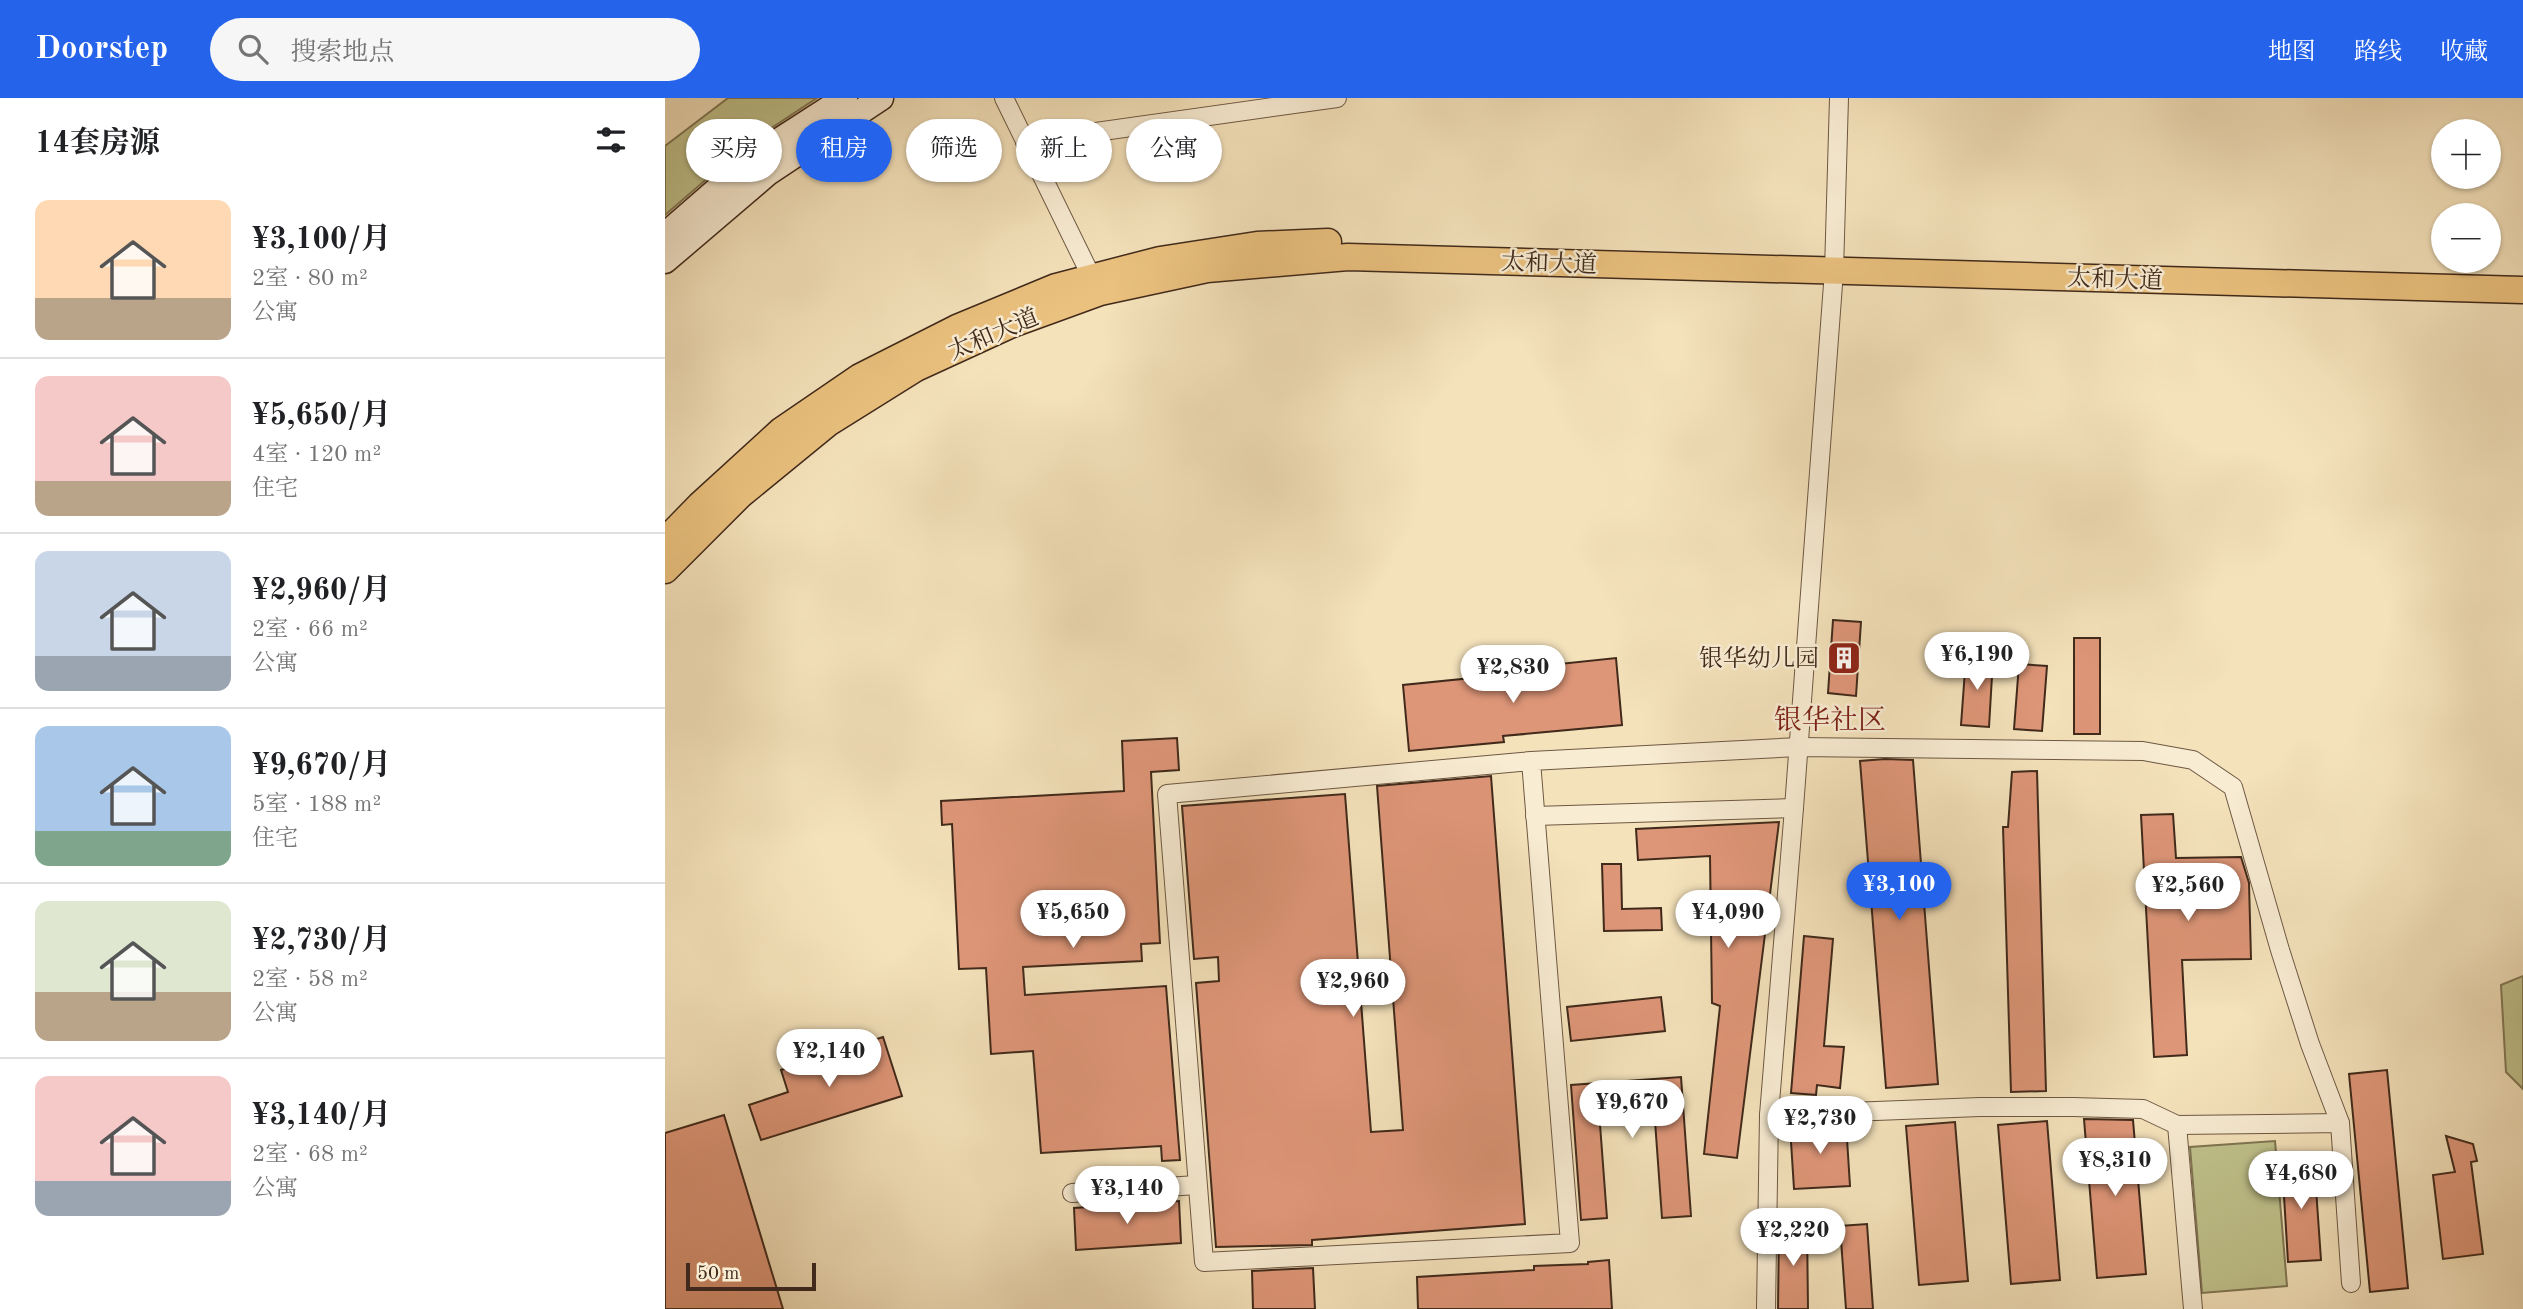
<!DOCTYPE html>
<html lang="zh">
<head>
<meta charset="utf-8">
<style>
  :root { --surface:#fff; --page:#f6f6f6; --text:#202124; --muted:#757577; --line:#e0e0e0; --accent:#2563eb }
  body { margin:0; font-family:"Old Standard TT","Noto Serif SC",serif; background:var(--page); color:var(--text); height:100vh; display:flex; flex-direction:column; font-size:26px; white-space:nowrap }
  * { box-sizing:border-box; margin:0 }
  p { font-size:23px; color:var(--muted) }
  .icon { flex:none; width:38px; height:38px; fill:none; stroke:currentColor; stroke-width:2; stroke-linecap:round; stroke-linejoin:round }
  .map { position:relative; flex:1; overflow:hidden }
  .side { display:flex; flex-direction:column; background:var(--surface); width:665px }
  .side>* { flex:none }
  .hud { position:absolute; left:21px; top:21px; width:665px; height:63px; display:flex; gap:14px }
  .tools { position:absolute; left:1766px; top:21px; display:grid; gap:14px }
  .tools a { display:grid; place-items:center; width:70px; height:70px; border-radius:50%; background:var(--surface); box-shadow:0 2px 5px #0004; font-size:35px }
  .scale { position:absolute; left:21px; bottom:18px; width:130px; box-sizing:border-box; padding-left:7px; border:4px solid #412a1b; border-top:0; font-size:19px; line-height:24px; white-space:nowrap; color:#412a1b; -webkit-text-stroke:5px #f8ecd3; paint-order:stroke }
  .price { position:absolute; translate:-50% -60px; padding:0 16px; border-radius:24px; background:#fff; color:#222; font-size:23px; line-height:46px; filter:drop-shadow(0 2px 4px #0008) }
  .price::after { content:''; position:absolute; left:50%; top:42px; width:21px; height:16px; margin-left:-10px; background:inherit; clip-path:polygon(0 0,100% 0,50% 100%) }
  .price.active { background:var(--accent); color:#fff }
  ul { padding:0; list-style:none }
  li { display:flex; align-items:center; gap:21px; height:175px; padding:0 35px }
  li+li { border-top:2px solid var(--line) }
  li span { display:grid; place-items:center; flex:none; width:196px; height:140px; border-radius:14px; color:#555 }
  li>.icon { margin-inline-start:auto }
  span .icon { width:84px; height:84px; fill:#fffc; stroke-width:1 }
  li b { font-size:30px }
  h2 { display:flex; justify-content:space-between; align-items:center; height:84px; padding:0 35px; font-size:30px }
  .chip { padding:0 24px; border-radius:32px; background:var(--surface); box-shadow:0 2px 5px #0004; font-size:24px; line-height:63px }
  .chip.active { background:var(--accent); color:#fff }
  header { display:flex; align-items:center; gap:42px; box-sizing:border-box; height:98px; padding:0 35px; background:var(--accent); color:#fff }
  header strong { font-size:33px }
  nav { display:flex; gap:38px; margin-inline-start:auto; font-size:24px }
  .search { width:490px; height:63px; background:var(--page); display:flex; align-items:center; gap:18px; box-sizing:border-box; padding:0 24px; border-radius:38px; color:var(--muted); font-size:26px }
  main { display:flex; flex:1; min-height:0 }
  .map>svg:first-child { display:block }
  .green { fill:#c0c28c; stroke:#807654; stroke-width:2 }
  .building { fill:#de9678; stroke:#412a1b; stroke-width:2 }
  .lines { fill:none; stroke-linecap:round; stroke-linejoin:round }
  .street-casing { stroke:#6e5843; stroke-width:20 }
  .secondary-casing { stroke:#412a1b; stroke-width:27 }
  .primary-casing { stroke:#412a1b; stroke-width:29 }
  .street { stroke:#f8ecd3; stroke-width:18 }
  .secondary { stroke:#f8ecd3; stroke-width:24 }
  .primary { stroke:#eac17e; stroke-width:26 }
  .labels { text-anchor:middle; stroke-width:5; stroke-linejoin:round; paint-order:stroke }
  .street-label { font-size:24px; fill:#412a1b; stroke:#f8ecd3 }
  .poi-label { font-size:24px; fill:#412a1b; stroke:#f8ecd3; text-anchor:end }
  .quarter-label { font-size:28px; fill:#7a1f14; stroke:#f8ecd3 }
</style>
</head>
<body>
<header>
<strong>Doorstep</strong>
<div class="search"><svg class="icon" aria-label="search" viewBox="0 0 24 24"><circle cx="10" cy="10" r="6"/><path d="M15 15l6 6"/></svg>搜索地点</div>
<nav><a>地图</a><a>路线</a><a>收藏</a></nav>
</header>
<main>
<section class="side">
<h2>14套房源<svg class="icon" aria-label="filters" viewBox="0 0 24 24"><path d="M4 7h16M4 17h16"/><circle cx="9" cy="7" r="2"/><circle cx="15" cy="17" r="2"/></svg></h2>
<ul>
<li><span style="background:linear-gradient(#ffd9b3 70%,#b9a48a 0)"><svg class="icon" aria-label="home" viewBox="0 0 24 24"><path d="M3 11l9-7 9 7M6 9v11h12V9"/></svg></span><div><b>¥3,100/月</b><p>2室 · 80 m²</p><p>公寓</p></div></li>
<li><span style="background:linear-gradient(#f6c9c9 75%,#b9a48a 0)"><svg class="icon" aria-label="home" viewBox="0 0 24 24"><path d="M3 11l9-7 9 7M6 9v11h12V9"/></svg></span><div><b>¥5,650/月</b><p>4室 · 120 m²</p><p>住宅</p></div></li>
<li><span style="background:linear-gradient(#c9d6e8 75%,#9aa5b1 0)"><svg class="icon" aria-label="home" viewBox="0 0 24 24"><path d="M3 11l9-7 9 7M6 9v11h12V9"/></svg></span><div><b>¥2,960/月</b><p>2室 · 66 m²</p><p>公寓</p></div></li>
<li><span style="background:linear-gradient(#a9c7e8 75%,#7fa58c 0)"><svg class="icon" aria-label="home" viewBox="0 0 24 24"><path d="M3 11l9-7 9 7M6 9v11h12V9"/></svg></span><div><b>¥9,670/月</b><p>5室 · 188 m²</p><p>住宅</p></div></li>
<li><span style="background:linear-gradient(#dfe7d0 65%,#b9a48a 0)"><svg class="icon" aria-label="home" viewBox="0 0 24 24"><path d="M3 11l9-7 9 7M6 9v11h12V9"/></svg></span><div><b>¥2,730/月</b><p>2室 · 58 m²</p><p>公寓</p></div></li>
<li><span style="background:linear-gradient(#f6c9c9 75%,#9aa5b1 0)"><svg class="icon" aria-label="home" viewBox="0 0 24 24"><path d="M3 11l9-7 9 7M6 9v11h12V9"/></svg></span><div><b>¥3,140/月</b><p>2室 · 68 m²</p><p>公寓</p></div></li>
</ul>
</section>
<div class="map">
<svg width="1858" height="1211" viewBox="0 0 1858 1211">
  <rect width="100%" height="100%" fill="#f4e2bb"/>
  <filter id="stains"><feTurbulence type="fractalNoise" baseFrequency=".00286" numOctaves="4"/><feColorMatrix values="0 0 0 0 .2 0 0 0 0 .09 0 0 0 0 .02 0 0 0 .5 -.17"/></filter>
  <radialGradient id="worn" r=".72"><stop offset=".6" stop-color="#630" stop-opacity="0"/><stop offset="1" stop-color="#630" stop-opacity=".3"/></radialGradient>
  <!-- green -->
  <g class="green">
    <polygon points="63,0 152,0 82,46 0,117 0,48"/>
    <polygon points="1858,878 1858,991 1841,974 1836,887"/>
    <polygon points="1610,1043 1622,1188 1537,1195 1525,1049"/>
  </g>
  <!-- building -->
  <g class="building">
    <polygon points="1168,522 1196,524 1191,598 1163,595"/>
    <rect x="1409" y="540" width="26" height="96"/>
    <polygon points="1301,559 1328,561 1324,629 1296,627"/>
    <polygon points="951,560 957,627 838,638 839,644 744,653 738,587 856,575 856,570"/>
    <polygon points="1354,566 1382,568 1377,633 1349,631"/>
    <polygon points="512,640 514,672 486,674 495,845 476,846 477,863 358,869 360,897 501,888 515,1062 497,1063 496,1048 376,1055 368,953 326,956 321,870 294,871 287,726 277,727 276,703 459,693 457,643"/>
    <polygon points="1220,661 1248,662 1273,986 1221,990 1195,663"/>
    <polygon points="1372,673 1381,993 1346,994 1338,729 1343,729 1347,674"/>
    <polygon points="826,678 860,1126 647,1142 647,1147 551,1149 531,885 554,883 553,859 529,861 517,708 680,696 706,1034 738,1032 712,688"/>
    <polygon points="1508,716 1511,760 1576,759 1584,785 1586,861 1517,862 1522,957 1489,959 1476,717"/>
    <polygon points="1114,724 1072,1060 1039,1056 1055,908 1047,905 1045,758 973,762 971,731"/>
    <polygon points="937,766 956,766 957,811 996,810 997,832 939,833"/>
    <polygon points="1139,838 1168,841 1159,948 1179,949 1175,990 1152,987 1151,997 1126,995"/>
    <polygon points="996,899 1000,933 906,943 902,909"/>
    <polygon points="218,939 237,998 96,1042 84,1007 123,994 116,972"/>
    <polygon points="1722,972 1743,1190 1705,1194 1684,976"/>
    <polygon points="1016,979 1026,1118 997,1120 989,1009 934,1013 942,1120 916,1122 906,987"/>
    <polygon points="59,1017 118,1211 0,1211 0,1035"/>
    <polygon points="1419,1021 1468,1022 1481,1176 1432,1180"/>
    <polygon points="1382,1023 1395,1182 1346,1186 1333,1027"/>
    <polygon points="1290,1024 1303,1183 1254,1187 1241,1028"/>
    <polygon points="1181,1025 1185,1088 1129,1091 1125,1028"/>
    <polygon points="1781,1038 1808,1046 1812,1063 1806,1064 1818,1156 1778,1161 1768,1077 1790,1074"/>
    <polygon points="1649,1062 1656,1162 1623,1164 1617,1065"/>
    <polygon points="514,1103 516,1145 411,1152 409,1110"/>
    <polygon points="1202,1126 1208,1211 1181,1211 1175,1128"/>
    <polygon points="1142,1127 1143,1211 1113,1211 1114,1128"/>
    <polygon points="944,1162 947,1211 753,1211 752,1179 869,1172 869,1168 923,1166 923,1164"/>
    <polygon points="648,1170 650,1211 588,1211 587,1173"/>
  </g>
  <g class="lines">
    <!-- street casing -->
    <g class="street-casing">
      <g id="street">
        <polyline points="339,0 431,188"/>
        <polyline points="360,44 672,0"/>
        <polyline points="866,663 905,1145 539,1164 502,696 866,663 1134,649 1478,653 1528,662 1568,689 1615,852 1645,946 1675,1025"/>
        <polyline points="870,718 1129,710"/>
        <polyline points="1104,1017 1315,1009 1408,1009 1478,1011 1512,1027 1675,1025 1686,1185"/>
        <polyline points="1512,1027 1528,1211"/>
        <polyline points="407,1095 532,1087"/>
        <polyline points="1101,1211 1104,1017 1129,710 1169,173 1174,0"/>
      </g>
    </g>
    <!-- secondary casing -->
    <g class="secondary-casing">
      <g id="secondary">
        <polyline points="0,137 93,56 180,0"/>
        <polyline points="0,163 103,75 216,0"/>
      </g>
    </g>
    <!-- primary casing -->
    <g class="primary-casing">
      <g id="primary">
        <polyline points="0,443 35,407 116,333 195,279 292,230 391,189 495,162 592,147 663,144"/>
        <polyline points="0,472 75,397 163,325 251,270 347,226 435,194 542,171 683,159 1858,192"/>
      </g>
    </g>
    <!-- street -->
    <use href="#street" class="street"/>
    <!-- secondary -->
    <use href="#secondary" class="secondary"/>
    <!-- primary -->
    <use href="#primary" class="primary"/>
  </g>
  <!-- icons -->
  <defs>
    <g id="building-square" transform="scale(1.75)"><rect x="-9" y="-9" width="18" height="18" rx="4" fill="#8f2418" stroke="#f8ecd3"/><path d="M-4-6H4V6H1V3H-1V6H-4ZM-2.5-4.3h1.7v1.8h-1.7ZM.8-4.3h1.7v1.8H.8ZM-2.5-1h1.7V.8h-1.7ZM.8-1h1.7V.8H.8Z" fill="#fff"/></g>
  </defs>
  <g fill-rule="evenodd">
    <use href="#building-square" x="1179" y="560"/>
  </g>
  <g class="labels">
    <!-- street labels -->
    <g class="street-label">
      <text transform="translate(884 165) rotate(2)" y="8">太和大道</text>
      <text transform="translate(1450 181) rotate(2)" y="8">太和大道</text>
      <text transform="translate(328 236) rotate(-23)" y="8">太和大道</text>
    </g>
    <!-- poi labels -->
    <g class="poi-label">
      <text x="1154" y="568">银华幼儿园</text>
    </g>
    <!-- quarter labels -->
    <g class="quarter-label">
      <text x="1165" y="631">银华社区</text>
    </g>
  </g>
  <rect width="100%" height="100%" filter="url(#stains)"/>
  <rect width="100%" height="100%" fill="url(#worn)"/>
</svg>
<div class="tools">
<a>+</a>
<a>−</a>
</div>
<div class="scale">50 m</div>
<b class="price" style="left:1312px;top:594px">¥6,190</b>
<b class="price" style="left:848px;top:607px">¥2,830</b>
<b class="price active" style="left:1234px;top:824px">¥3,100</b>
<b class="price" style="left:1523px;top:825px">¥2,560</b>
<b class="price" style="left:408px;top:852px">¥5,650</b>
<b class="price" style="left:1063px;top:852px">¥4,090</b>
<b class="price" style="left:688px;top:921px">¥2,960</b>
<b class="price" style="left:164px;top:991px">¥2,140</b>
<b class="price" style="left:967px;top:1042px">¥9,670</b>
<b class="price" style="left:1155px;top:1058px">¥2,730</b>
<b class="price" style="left:1450px;top:1100px">¥8,310</b>
<b class="price" style="left:1636px;top:1113px">¥4,680</b>
<b class="price" style="left:462px;top:1128px">¥3,140</b>
<b class="price" style="left:1128px;top:1170px">¥2,220</b>
<div class="hud">
<a class="chip">买房</a>
<a class="chip active">租房</a>
<a class="chip">筛选</a>
<a class="chip">新上</a>
<a class="chip">公寓</a>
</div>
</div>
</main>
</body>
</html>
